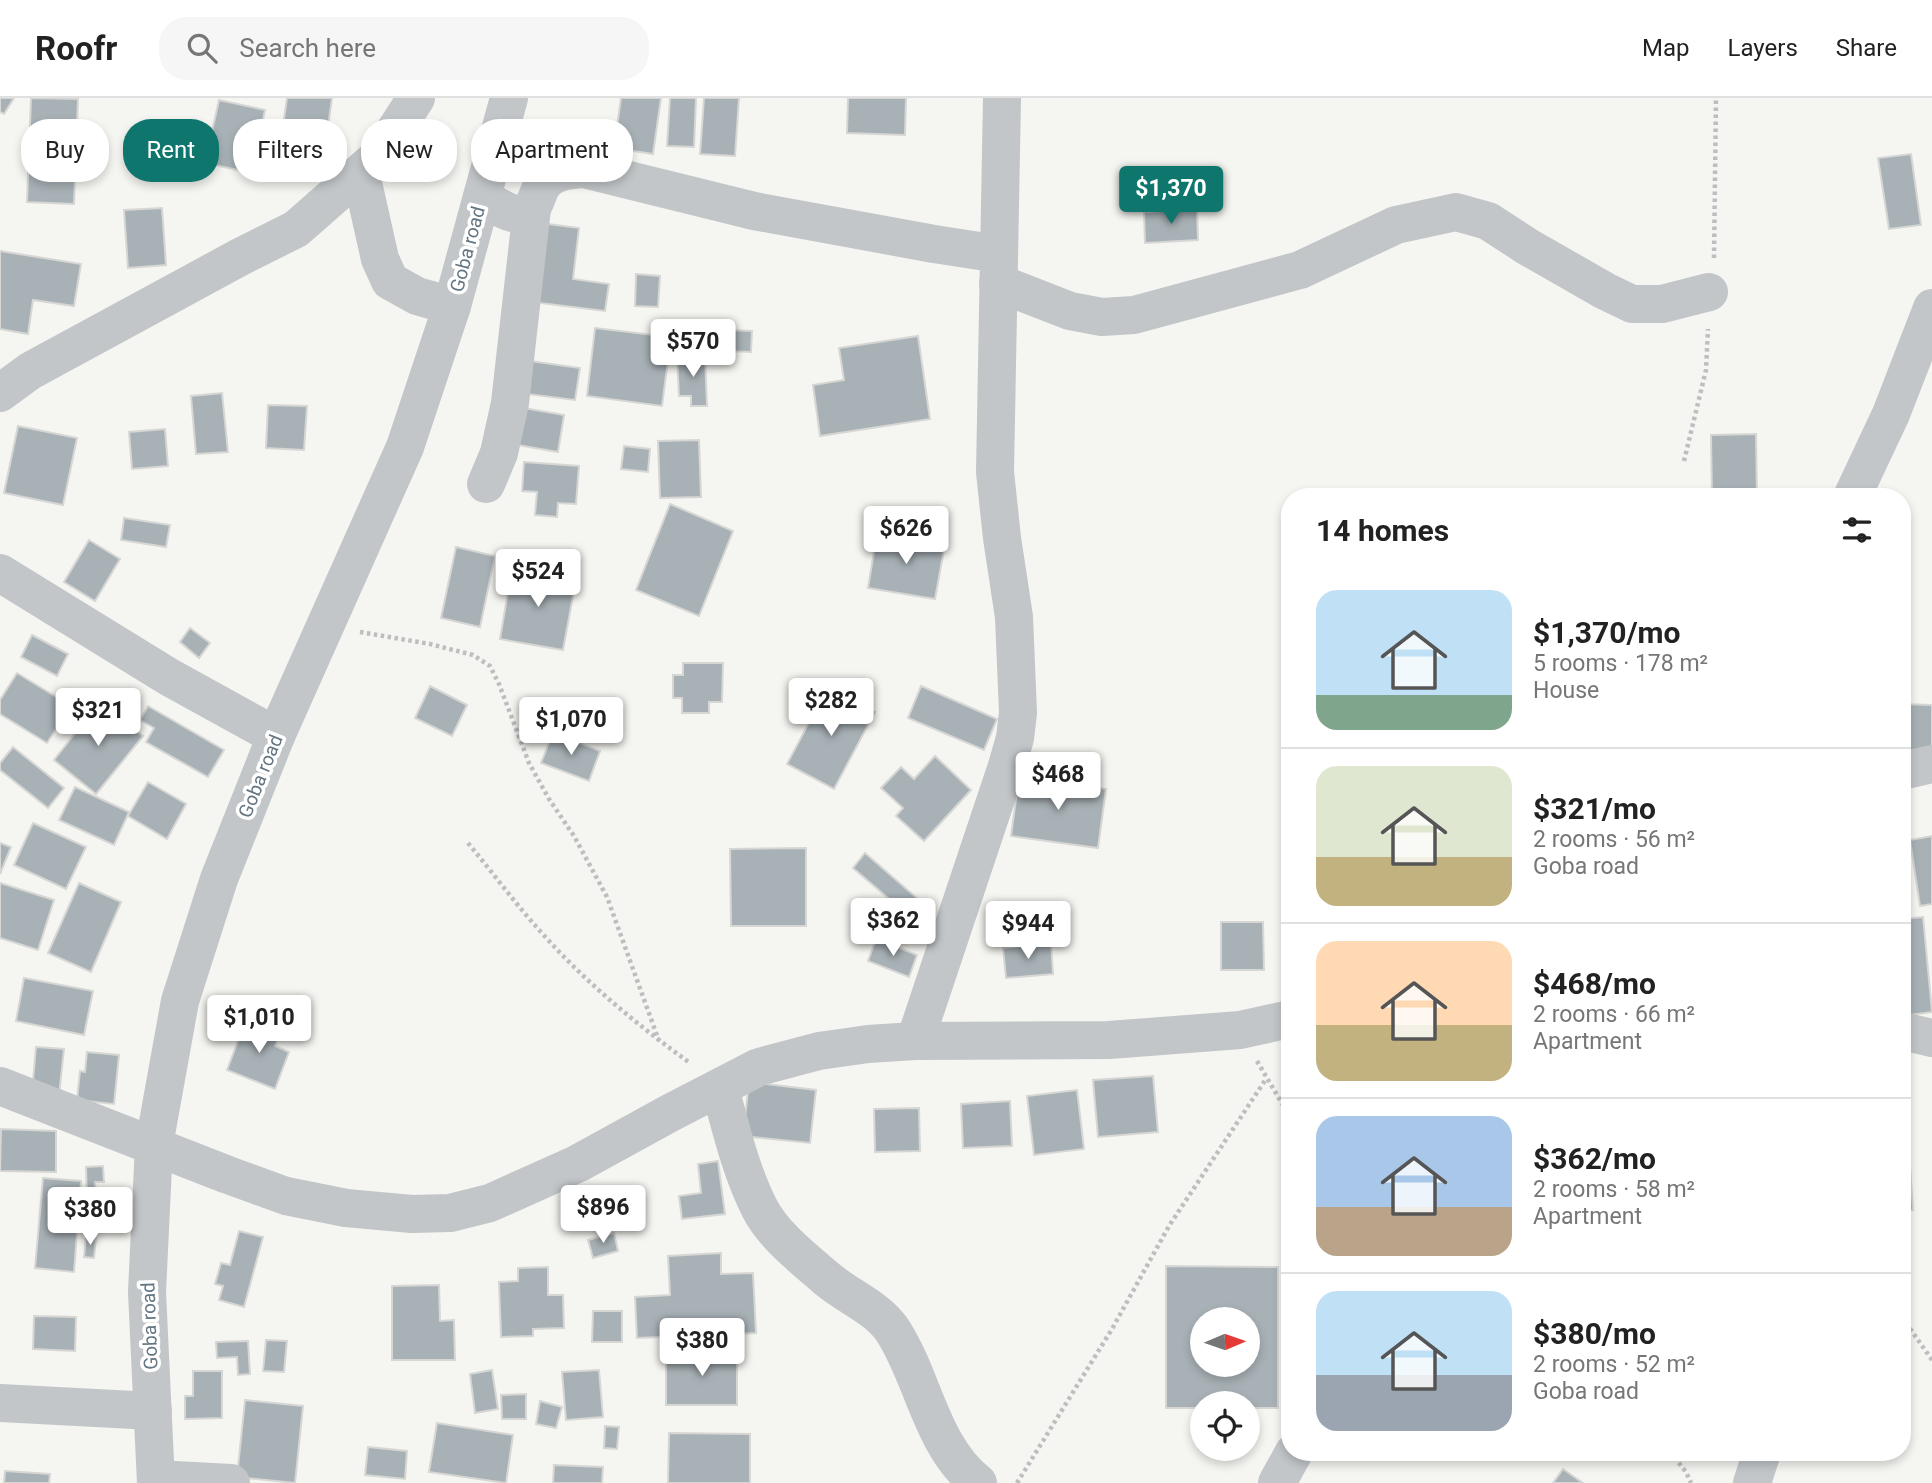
<!DOCTYPE html>
<html lang="en">
<head>
<meta charset="utf-8">
<style>
  :root { --surface:#fff; --page:#f6f6f6; --text:#222; --muted:#767676; --line:#e0e0e0; --accent:#0f766e }
  body { margin:0; font-family:Roboto,sans-serif; background:var(--page); color:var(--text); height:100vh; display:flex; flex-direction:column; font-size:26px; white-space:nowrap }
  * { box-sizing:border-box; margin:0 }
  p { font-size:23px; color:var(--muted) }
  .icon { flex:none; width:38px; height:38px; fill:none; stroke:currentColor; stroke-width:2; stroke-linecap:round; stroke-linejoin:round }
  .map { position:relative; flex:1; overflow:hidden }
  .drawer { position:absolute; left:1281px; top:390px; width:630px; height:973px; display:flex; flex-direction:column; background:var(--surface); border-radius:28px; box-shadow:0 4px 10px #0003 }
  .drawer>* { flex:none }
  .hud { position:absolute; left:21px; top:21px; width:665px; height:63px; display:flex; gap:14px }
  .needle { width:46px; rotate:88deg }
  .controls { position:absolute; left:1190px; top:1209px; display:grid; gap:14px }
  .controls a { display:grid; place-items:center; width:70px; height:70px; border-radius:50%; background:var(--surface); box-shadow:0 4px 10px #0003; font-size:35px }
  .price { position:absolute; translate:-50% -60px; padding:0 16px; border-radius:7px; background:#fff; color:#222; font-size:23px; line-height:46px; filter:drop-shadow(0 2px 4px #0008) }
  .price::after { content:''; position:absolute; left:50%; top:42px; width:21px; height:16px; margin-left:-10px; background:inherit; clip-path:polygon(0 0,100% 0,50% 100%) }
  .price.current { background:var(--accent); color:#fff }
  ul { padding:0; list-style:none }
  li { display:flex; align-items:center; gap:21px; height:175px; padding:0 35px }
  li+li { border-top:2px solid var(--line) }
  li span { display:grid; place-items:center; flex:none; width:196px; height:140px; border-radius:21px; color:#555 }
  li>.icon { margin-inline-start:auto }
  span .icon { width:84px; height:84px; fill:#fffc; stroke-width:1 }
  li b { font-size:30px }
  h2 { display:flex; justify-content:space-between; align-items:center; height:84px; padding:0 35px; font-size:30px }
  .tag { padding:0 24px; border-radius:28px; background:var(--surface); box-shadow:0 4px 10px #0003; font-size:24px; line-height:63px }
  .tag.current { background:var(--accent); color:#fff }
  header { display:flex; align-items:center; gap:42px; box-sizing:border-box; height:98px; padding:0 35px; background:var(--surface); border-bottom:2px solid var(--line) }
  header strong { font-size:33px }
  nav { display:flex; gap:38px; margin-inline-start:auto; font-size:24px }
  .search { width:490px; height:63px; background:var(--page); display:flex; align-items:center; gap:18px; box-sizing:border-box; padding:0 24px; border-radius:28px; color:var(--muted); font-size:26px }
  .map>svg:first-child { display:block }
  .building { fill:#a8b1b6; stroke:#d6d6d4; stroke-width:2; fill-rule:evenodd }
  .lines { fill:none; stroke-linecap:round; stroke-linejoin:round }
  .path { stroke:#bcbec0; stroke-width:4.5; stroke-dasharray:3.5 3.5; stroke-linecap:butt }
  .minor { stroke:#c2c6c9; stroke-width:38 }
  .labels { text-anchor:middle; stroke-width:7; stroke-linejoin:round; paint-order:stroke }
  .street-label { font-size:19px; fill:#637682; stroke:#fff }
</style>
</head>
<body>
<header>
<strong>Roofr</strong>
<div class="search"><svg class="icon" aria-label="search" viewBox="0 0 24 24"><circle cx="10" cy="10" r="6"/><path d="M15 15l6 6"/></svg>Search here</div>
<nav><a>Map</a><a>Layers</a><a>Share</a></nav>
</header>
<div class="map">
<svg width="1932" height="1385" viewBox="0 0 1932 1385">
  <rect width="100%" height="100%" fill="#f5f5f1"/>
  <!-- building -->
  <g class="building">
    <polygon points="0,0 14,0 4,16 0,14"/>
    <polygon points="31,0 78,1 74,106 27,104"/>
    <polygon points="287,0 332,0 321,82 276,76"/>
    <polygon points="621,0 661,0 653,56 614,50"/>
    <polygon points="670,0 696,0 694,49 667,48"/>
    <polygon points="704,0 739,0 735,58 700,56"/>
    <polygon points="848,0 906,0 905,37 847,35"/>
    <polygon points="219,2 265,12 252,75 205,65"/>
    <polygon points="1911,56 1921,127 1889,131 1878,60"/>
    <polygon points="162,110 166,167 128,170 124,112"/>
    <polygon points="1197,111 1198,142 1145,145 1144,114"/>
    <polygon points="548,126 579,130 573,181 609,186 605,213 524,203"/>
    <polygon points="0,153 81,166 74,208 33,202 28,236 0,231"/>
    <polygon points="636,176 660,178 658,209 635,208"/>
    <polygon points="595,230 671,239 662,308 587,298"/>
    <polygon points="703,231 752,233 751,254 701,252"/>
    <polygon points="918,238 930,321 820,338 813,287 844,282 839,250"/>
    <polygon points="705,258 707,308 691,308 691,298 679,298 677,259"/>
    <polygon points="523,262 580,270 575,302 519,295"/>
    <polygon points="222,295 228,354 196,356 191,298"/>
    <polygon points="268,307 307,308 304,352 266,350"/>
    <polygon points="518,309 564,317 558,354 512,346"/>
    <polygon points="18,328 77,340 63,407 4,395"/>
    <polygon points="165,331 168,368 132,371 129,334"/>
    <polygon points="1756,336 1757,399 1712,399 1711,337"/>
    <polygon points="699,342 701,399 660,400 658,343"/>
    <polygon points="624,348 650,351 648,374 621,371"/>
    <polygon points="524,364 579,368 576,406 558,405 557,419 535,417 537,394 522,393"/>
    <polygon points="670,406 733,433 699,518 636,492"/>
    <polygon points="124,420 170,427 166,449 121,442"/>
    <polygon points="877,435 945,446 935,501 868,490"/>
    <polygon points="89,442 120,461 95,503 64,484"/>
    <polygon points="456,449 495,458 480,529 441,520"/>
    <polygon points="512,470 576,482 563,552 500,541"/>
    <polygon points="190,530 210,545 199,560 180,544"/>
    <polygon points="32,537 68,556 57,578 21,559"/>
    <polygon points="683,565 723,565 722,604 709,604 709,615 682,615 682,600 673,600 673,577 683,577"/>
    <polygon points="17,575 71,608 47,645 0,616 0,602"/>
    <polygon points="430,588 467,607 452,638 415,620"/>
    <polygon points="921,588 997,621 984,652 908,620"/>
    <polygon points="828,589 875,614 834,691 787,666"/>
    <polygon points="100,604 143,638 96,696 54,662"/>
    <polygon points="1902,606 1932,607 1932,652 1902,652"/>
    <polygon points="148,608 224,652 208,679 146,644 154,630 140,622"/>
    <polygon points="553,635 600,653 589,683 541,665"/>
    <polygon points="13,649 64,690 48,710 0,672 0,665"/>
    <polygon points="935,658 971,692 924,743 896,718 903,710 881,690 901,669 914,681"/>
    <polygon points="1019,679 1106,691 1098,750 1011,738"/>
    <polygon points="148,684 186,706 167,741 128,718"/>
    <polygon points="75,689 129,714 114,747 59,722"/>
    <polygon points="33,725 86,749 66,791 14,767"/>
    <polygon points="1932,738 1932,806 1920,808 1910,742"/>
    <polygon points="0,745 11,749 0,776"/>
    <polygon points="806,750 806,828 731,828 730,751"/>
    <polygon points="865,755 933,814 921,828 853,770"/>
    <polygon points="0,785 54,802 38,852 0,840"/>
    <polygon points="79,785 121,804 91,874 48,855"/>
    <polygon points="1923,819 1932,914 1902,918 1902,821"/>
    <polygon points="1221,824 1263,824 1264,872 1221,872"/>
    <polygon points="876,841 917,857 909,879 868,863"/>
    <polygon points="1051,845 1053,876 1006,880 1003,850"/>
    <polygon points="24,880 93,893 84,937 16,923"/>
    <polygon points="246,922 280,935 275,948 289,954 275,991 227,972"/>
    <polygon points="36,949 64,951 59,997 32,994"/>
    <polygon points="87,954 119,957 114,1006 77,1002 80,973 85,974"/>
    <polygon points="1153,978 1158,1034 1098,1039 1093,982"/>
    <polygon points="749,984 816,992 810,1045 743,1038"/>
    <polygon points="1077,992 1084,1051 1034,1057 1027,998"/>
    <polygon points="1010,1003 1012,1048 963,1050 961,1006"/>
    <polygon points="919,1010 920,1053 875,1054 874,1011"/>
    <polygon points="1,1031 56,1033 56,1074 0,1073"/>
    <polygon points="1908,1038 1913,1112 1902,1113 1902,1039"/>
    <polygon points="718,1063 725,1116 682,1121 679,1098 701,1095 698,1066"/>
    <polygon points="103,1068 104,1084 95,1084 96,1097 87,1097 86,1069"/>
    <polygon points="43,1080 81,1083 74,1174 35,1170"/>
    <polygon points="239,1133 263,1139 244,1209 219,1202 223,1188 215,1186 221,1165 230,1167"/>
    <polygon points="614,1135 618,1153 593,1160 588,1142"/>
    <polygon points="86,1139 96,1140 94,1160 84,1159"/>
    <polygon points="721,1155 721,1176 753,1175 756,1235 637,1240 635,1199 670,1197 668,1158"/>
    <path d="M1166,1168L1278,1169V1310H1248V1306H1202V1310H1166ZM1202,1222H1248V1267H1202Z"/>
    <polygon points="548,1169 548,1197 563,1197 564,1230 533,1231 533,1238 501,1239 499,1184 518,1183 518,1170"/>
    <polygon points="439,1187 440,1223 454,1222 455,1262 392,1262 392,1188"/>
    <polygon points="593,1213 622,1213 622,1244 592,1244"/>
    <polygon points="34,1218 76,1219 75,1253 33,1251"/>
    <polygon points="266,1242 287,1243 284,1274 263,1273"/>
    <polygon points="248,1243 250,1276 238,1277 237,1259 217,1260 216,1244"/>
    <rect x="666" y="1254" width="71" height="53"/>
    <polygon points="492,1272 498,1311 475,1315 470,1276"/>
    <polygon points="599,1272 603,1319 566,1322 562,1274"/>
    <polygon points="193,1273 222,1273 222,1320 185,1321 185,1298 193,1298"/>
    <polygon points="526,1296 526,1321 502,1321 501,1297"/>
    <polygon points="245,1302 303,1308 295,1385 237,1379"/>
    <polygon points="540,1303 562,1309 556,1330 536,1326"/>
    <polygon points="437,1325 513,1337 506,1385 429,1374"/>
    <polygon points="605,1328 619,1329 617,1351 604,1350"/>
    <polygon points="669,1335 750,1336 750,1385 668,1385"/>
    <polygon points="368,1349 407,1353 405,1381 365,1377"/>
    <polygon points="554,1367 603,1369 602,1385 553,1385"/>
    <polygon points="1563,1371 1583,1385 1553,1385"/>
    <polygon points="5,1373 50,1376 49,1385 4,1385"/>
  </g>
  <g class="lines">
    <!-- path -->
    <g class="path">
      <polyline points="1714,160 1716,0"/>
      <polyline points="1684,363 1706,272 1708,231"/>
      <polyline points="360,534 430,546 473,557 490,568 499,586 529,665 549,701 574,738 607,799 659,943"/>
      <path d="M468,745C492,774 515,805 540,833C584,883 636,926 690,965"/>
      <polyline points="1257,963 1290,1019"/>
      <polyline points="1902,1219 1932,1262"/>
      <polyline points="1670,1354 1686,1374 1691,1385"/>
      <polyline points="1017,1385 1112,1231 1169,1128 1266,981"/>
    </g>
    <!-- minor -->
    <g class="minor">
      <polyline points="361,76 380,161 390,183 417,198 452,208"/>
      <path d="M482,99C492,104 505,115 517,116C537,118 535,95 544,85C554,73 570,72 584,71L754,113L934,146L999,156"/>
      <polyline points="998,185 1070,213 1102,219 1134,217 1300,172 1396,127 1456,114 1488,123 1528,149 1605,193 1632,206 1662,206 1709,194"/>
      <polyline points="0,295 30,273 240,159 296,131 378,59 416,0"/>
      <polyline points="486,386 499,355 510,305 532,110"/>
      <polyline points="1852,399 1891,316 1932,210"/>
      <polyline points="0,475 169,579 276,638"/>
      <polyline points="1902,673 1932,666"/>
      <polyline points="1902,933 1932,940"/>
      <polyline points="915,943 1007,668 1015,640 1018,615 1014,519 1002,440 995,374 1002,0"/>
      <polyline points="0,988 228,1077 286,1098 346,1110 412,1116 450,1115 490,1105 577,1066 670,1015 759,969 819,953 868,946 915,943 1109,942 1240,932 1290,921"/>
      <path d="M720,990C731,1031 741,1074 760,1111C774,1138 804,1161 826,1180C848,1199 877,1209 893,1233C924,1281 931,1348 978,1385"/>
      <polyline points="0,1305 153,1313"/>
      <polyline points="156,1381 231,1385"/>
      <polyline points="156,1385 147,1194 154,1047 180,903 219,781 276,638 405,349 452,208 509,0"/>
      <polyline points="1277,1385 1294,1354"/>
      <polyline points="1752,1385 1762,1354"/>
    </g>
  </g>
  <g class="labels">
    <!-- street labels -->
    <g class="street-label">
      <text transform="translate(467 151) rotate(-75)" y="7">Goba road</text>
      <text transform="translate(260 678) rotate(-68)" y="7">Goba road</text>
      <text transform="translate(149 1228) rotate(-92)" y="7">Goba road</text>
    </g>
  </g>
</svg>
<div class="controls">
<a><svg class="needle" viewBox="-14 -14 28 28"><path d="M0-13l5 13h-10z" fill="#e53935"/><path d="M0 13l5-13h-10z" fill="#767676"/></svg></a>
<a><svg class="icon" aria-label="locate" viewBox="0 0 24 24"><circle cx="12" cy="12" r="6"/><path d="M12 2v4M12 18v4M2 12h4M18 12h4"/></svg></a>
</div>
<b class="price current" style="left:1171px;top:128px">$1,370</b>
<b class="price" style="left:693px;top:281px">$570</b>
<b class="price" style="left:906px;top:468px">$626</b>
<b class="price" style="left:538px;top:511px">$524</b>
<b class="price" style="left:831px;top:640px">$282</b>
<b class="price" style="left:98px;top:650px">$321</b>
<b class="price" style="left:571px;top:659px">$1,070</b>
<b class="price" style="left:1058px;top:714px">$468</b>
<b class="price" style="left:893px;top:860px">$362</b>
<b class="price" style="left:1028px;top:863px">$944</b>
<b class="price" style="left:259px;top:957px">$1,010</b>
<b class="price" style="left:603px;top:1147px">$896</b>
<b class="price" style="left:90px;top:1149px">$380</b>
<b class="price" style="left:702px;top:1280px">$380</b>
<div class="hud">
<a class="tag">Buy</a>
<a class="tag current">Rent</a>
<a class="tag">Filters</a>
<a class="tag">New</a>
<a class="tag">Apartment</a>
</div>
<section class="drawer">
<h2>14 homes<svg class="icon" aria-label="filters" viewBox="0 0 24 24"><path d="M4 7h16M4 17h16"/><circle cx="9" cy="7" r="2"/><circle cx="15" cy="17" r="2"/></svg></h2>
<ul>
<li><span style="background:linear-gradient(#bfe0f5 75%,#7fa58c 0)"><svg class="icon" aria-label="home" viewBox="0 0 24 24"><path d="M3 11l9-7 9 7M6 9v11h12V9"/></svg></span><div><b>$1,370/mo</b><p>5 rooms · 178 m²</p><p>House</p></div></li>
<li><span style="background:linear-gradient(#dfe7d0 65%,#c2b280 0)"><svg class="icon" aria-label="home" viewBox="0 0 24 24"><path d="M3 11l9-7 9 7M6 9v11h12V9"/></svg></span><div><b>$321/mo</b><p>2 rooms · 56 m²</p><p>Goba road</p></div></li>
<li><span style="background:linear-gradient(#ffd9b3 60%,#c2b280 0)"><svg class="icon" aria-label="home" viewBox="0 0 24 24"><path d="M3 11l9-7 9 7M6 9v11h12V9"/></svg></span><div><b>$468/mo</b><p>2 rooms · 66 m²</p><p>Apartment</p></div></li>
<li><span style="background:linear-gradient(#a9c7e8 65%,#b9a48a 0)"><svg class="icon" aria-label="home" viewBox="0 0 24 24"><path d="M3 11l9-7 9 7M6 9v11h12V9"/></svg></span><div><b>$362/mo</b><p>2 rooms · 58 m²</p><p>Apartment</p></div></li>
<li><span style="background:linear-gradient(#bfe0f5 60%,#9aa5b1 0)"><svg class="icon" aria-label="home" viewBox="0 0 24 24"><path d="M3 11l9-7 9 7M6 9v11h12V9"/></svg></span><div><b>$380/mo</b><p>2 rooms · 52 m²</p><p>Goba road</p></div></li>
</ul>
</section>
</div>
</body>
</html>
